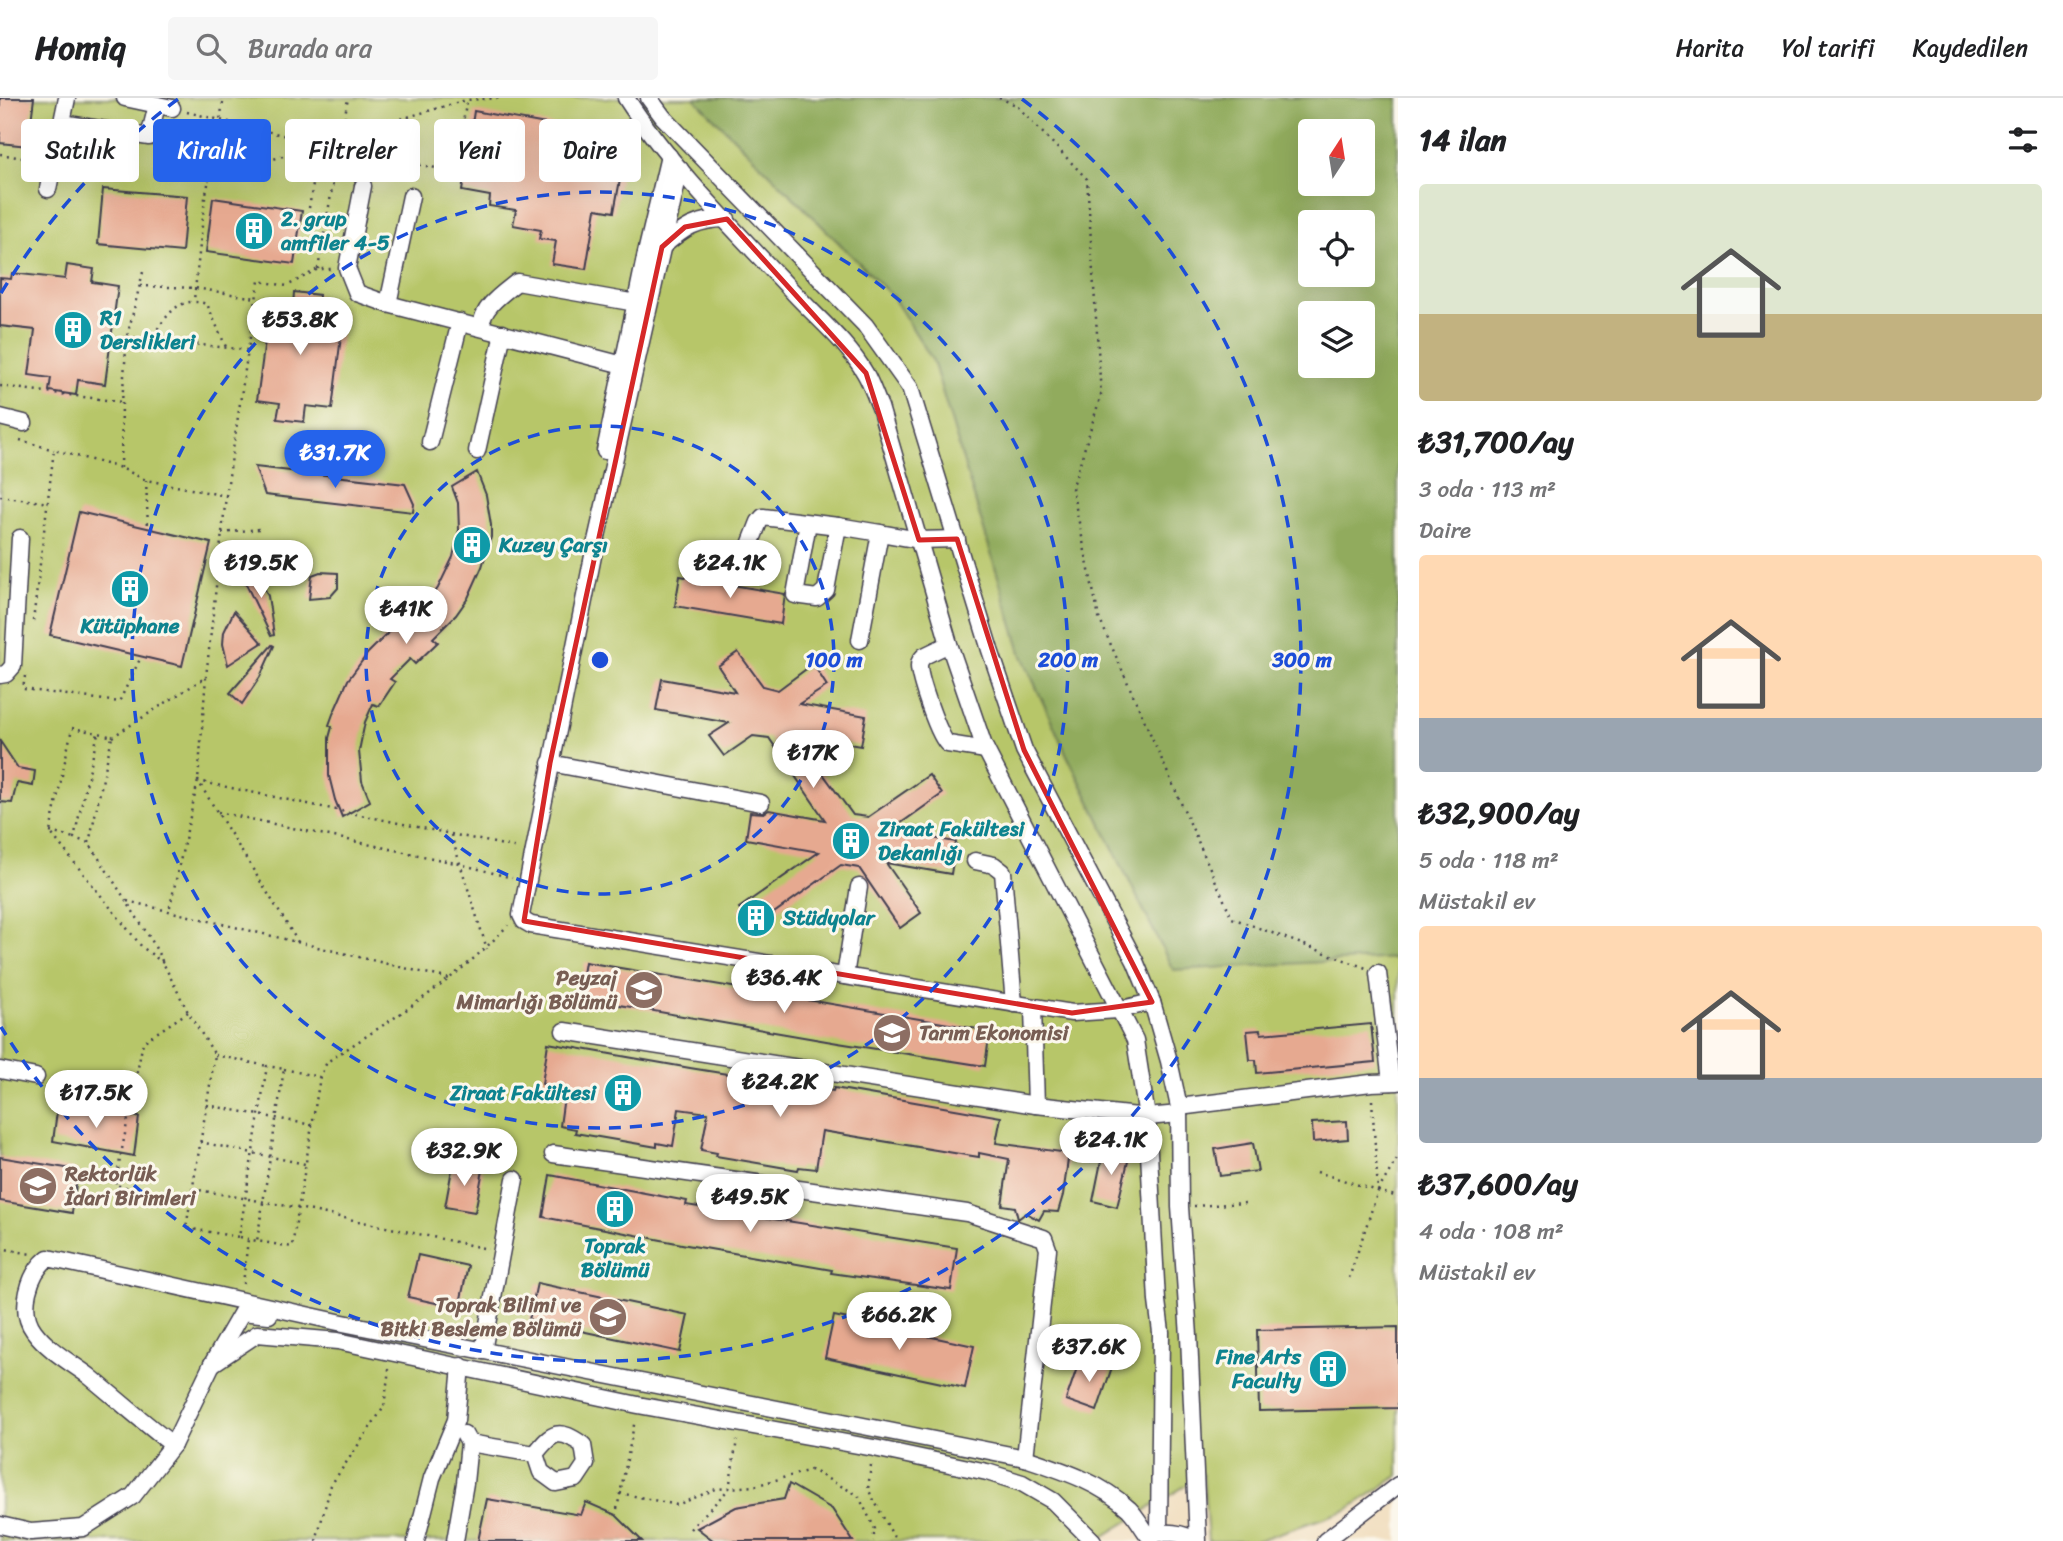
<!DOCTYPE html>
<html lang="tr">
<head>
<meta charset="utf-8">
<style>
  :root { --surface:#fff; --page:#f6f6f6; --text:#202124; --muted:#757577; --line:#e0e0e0; --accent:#2563eb }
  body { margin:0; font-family:Sriracha,sans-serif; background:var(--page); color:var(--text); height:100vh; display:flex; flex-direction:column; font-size:26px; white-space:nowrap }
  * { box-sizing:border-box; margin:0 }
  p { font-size:23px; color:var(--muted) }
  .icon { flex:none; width:38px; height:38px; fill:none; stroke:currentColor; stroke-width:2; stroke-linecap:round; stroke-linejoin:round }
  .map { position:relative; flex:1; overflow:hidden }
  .side { display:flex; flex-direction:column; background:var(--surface); width:665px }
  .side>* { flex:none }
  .banner { position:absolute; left:21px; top:21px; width:665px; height:63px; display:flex; gap:14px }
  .needle { width:46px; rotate:12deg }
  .buttons { position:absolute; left:1298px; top:21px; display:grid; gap:14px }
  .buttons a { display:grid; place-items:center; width:77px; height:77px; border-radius:7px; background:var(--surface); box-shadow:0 7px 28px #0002; font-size:35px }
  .price { position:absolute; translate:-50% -60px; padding:0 16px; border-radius:24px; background:#fff; color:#222; font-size:23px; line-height:46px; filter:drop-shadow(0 2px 4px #0008) }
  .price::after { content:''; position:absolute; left:50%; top:42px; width:21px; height:16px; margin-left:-10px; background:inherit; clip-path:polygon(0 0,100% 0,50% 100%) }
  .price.selected { background:var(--accent); color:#fff }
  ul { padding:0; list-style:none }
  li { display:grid; align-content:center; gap:14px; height:371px; padding:0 21px }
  li span { display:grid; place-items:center; height:217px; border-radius:7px; color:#555 }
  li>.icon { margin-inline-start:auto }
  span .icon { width:126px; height:126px; fill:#fffc; stroke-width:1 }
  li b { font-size:30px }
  h2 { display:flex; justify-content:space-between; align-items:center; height:84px; padding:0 21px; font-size:30px }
  .chip { padding:0 24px; border-radius:7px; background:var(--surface); box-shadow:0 7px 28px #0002; font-size:24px; line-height:63px }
  .chip.selected { background:var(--accent); color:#fff }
  header { display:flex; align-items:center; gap:42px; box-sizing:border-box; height:98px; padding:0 35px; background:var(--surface); border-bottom:2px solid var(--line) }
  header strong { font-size:33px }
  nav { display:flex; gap:38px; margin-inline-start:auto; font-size:24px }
  .search { width:490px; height:63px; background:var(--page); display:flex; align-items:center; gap:18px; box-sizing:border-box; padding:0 24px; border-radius:7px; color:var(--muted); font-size:26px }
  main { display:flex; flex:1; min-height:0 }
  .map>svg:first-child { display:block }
  .green { fill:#b7c669; stroke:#6c7452; stroke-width:2; fill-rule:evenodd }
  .forest { fill:#91ab5d; stroke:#5a664c; stroke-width:2; fill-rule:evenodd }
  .building { fill:#e6a990 }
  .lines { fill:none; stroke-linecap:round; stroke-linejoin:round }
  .minor-casing { stroke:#413e4f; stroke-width:19 }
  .path { stroke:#413e4f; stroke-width:2.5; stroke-dasharray:2 5; stroke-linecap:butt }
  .minor { stroke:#fff; stroke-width:16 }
  .marked { fill:none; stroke:#d62828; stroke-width:5; stroke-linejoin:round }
  .ring { fill:none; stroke:#1d4ed8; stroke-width:3.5; stroke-dasharray:12 9 }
  .labels { text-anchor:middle; stroke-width:6; stroke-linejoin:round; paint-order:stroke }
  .culture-label { font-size:21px; font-weight:bold; fill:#0d838f; stroke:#fbf7ec; text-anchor:start }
  .education-label { font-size:21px; font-weight:bold; fill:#785e54; stroke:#fbf7ec; text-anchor:end }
  .centre { fill:#1d4ed8; stroke:#fbf7ec; stroke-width:3.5 }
  .ring-label { font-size:21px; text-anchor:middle; font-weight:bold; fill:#1d4ed8; stroke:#fbf7ec; stroke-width:6; stroke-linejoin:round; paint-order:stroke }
</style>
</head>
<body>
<header>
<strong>Homiq</strong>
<div class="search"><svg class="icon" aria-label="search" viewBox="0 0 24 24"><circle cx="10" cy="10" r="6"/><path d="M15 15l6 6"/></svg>Burada ara</div>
<nav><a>Harita</a><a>Yol tarifi</a><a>Kaydedilen</a></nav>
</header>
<main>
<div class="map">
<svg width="1398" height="1443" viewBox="0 0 1398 1443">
  <rect width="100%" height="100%" fill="#fbf7ec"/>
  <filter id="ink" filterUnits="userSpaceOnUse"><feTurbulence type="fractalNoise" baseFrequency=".0143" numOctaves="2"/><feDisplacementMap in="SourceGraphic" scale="14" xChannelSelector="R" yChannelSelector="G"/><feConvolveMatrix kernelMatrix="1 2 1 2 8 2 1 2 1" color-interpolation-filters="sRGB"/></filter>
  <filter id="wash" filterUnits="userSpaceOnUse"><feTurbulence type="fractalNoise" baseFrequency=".00686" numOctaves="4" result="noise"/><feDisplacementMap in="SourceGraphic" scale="28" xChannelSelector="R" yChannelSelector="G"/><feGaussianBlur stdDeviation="1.57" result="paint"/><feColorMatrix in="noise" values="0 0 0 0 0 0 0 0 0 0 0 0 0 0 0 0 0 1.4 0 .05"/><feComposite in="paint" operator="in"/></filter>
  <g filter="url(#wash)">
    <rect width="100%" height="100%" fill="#f2e0c3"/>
    <!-- green -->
    <path class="green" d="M0,0H1398V1378L1347,1412L1256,1443H1208L1203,1377L1096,1443H0ZM1311,33H1363V86H1311ZM1311,124H1363V177H1311ZM1311,215H1363V268H1311Z"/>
    <!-- forest -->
    <path class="forest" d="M694,0H1398V860L1173,872L1066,655L1022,558L933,263L892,198ZM1311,33H1363V86H1311ZM1311,124H1363V177H1311ZM1311,215H1363V268H1311Z"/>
    <g id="blocks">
      <!-- building -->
      <g class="building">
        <polygon points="0,0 34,0 28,48 0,45"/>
        <polygon points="474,13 585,33 601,42 608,49 613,57 620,82 614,114 596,111 586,171 552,166 556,143 539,141 541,132 513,127 516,112 489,108 490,98 462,93"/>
        <polygon points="103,91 187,98 182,154 98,146"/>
        <polygon points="213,100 302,113 294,166 206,154"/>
        <polygon points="67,167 94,171 92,184 118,188 105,286 78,282 76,297 49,293 51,280 29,277 35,232 0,228 0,180 11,181 12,175 65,181"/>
        <polygon points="294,194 319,197 318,211 344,214 332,311 306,308 304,324 277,321 280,305 257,302 270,205 293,208"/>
        <polygon points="255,369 405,386 414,406 413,414 265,397"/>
        <polygon points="477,374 486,397 491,427 491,439 482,469 468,500 456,517 433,540 438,544 415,566 410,561 390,581 395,584 379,608 373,606 365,624 359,653 362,683 370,703 342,719 335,702 329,678 329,640 332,629 329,627 333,616 348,582 368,555 399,524 431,500 438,490 453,459 459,432 458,405 452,389"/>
        <polygon points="79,414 211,445 182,568 50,537"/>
        <polygon points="320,474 338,475 338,490 330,499 309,501 312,477"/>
        <polygon points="258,476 268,498 274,537 271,538 244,482"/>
        <polygon points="680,478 785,496 781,526 675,508"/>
        <polygon points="234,513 262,545 228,567 223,546 224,534"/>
        <polygon points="272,547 274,548 260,579 242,606 230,595"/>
        <polygon points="738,554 763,588 778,592 813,566 827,588 799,606 866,618 861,648 794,636 853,717 868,719 929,677 942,696 890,733 956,744 951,776 886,765 921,815 900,830 859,770 841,767 753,830 739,810 819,754 746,741 750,714 764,715 769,712 825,722 769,640 753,638 724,658 709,638 729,625 656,612 662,581 735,594 718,568"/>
        <polygon points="0,643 18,670 35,673 33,688 17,685 12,705 0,704"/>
        <polygon points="585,864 990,933 985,968 838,945 579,900"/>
        <polygon points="1371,926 1375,964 1257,975 1256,962 1250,962 1247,933 1260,932 1261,936"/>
        <polygon points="548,945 690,970 833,993 834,990 1001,1019 996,1045 1069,1055 1063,1097 1058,1114 1044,1113 1039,1122 1026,1115 1018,1121 1015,1109 1002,1107 1009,1061 979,1055 979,1059 966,1057 822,1033 816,1071 799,1069 798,1072 716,1058 717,1055 701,1052 708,1015 679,1011 673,1048 657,1045 657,1049 575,1035 576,1031 560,1028 565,991 542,986"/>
        <polygon points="58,1006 139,1019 134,1058 53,1043"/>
        <polygon points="1347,1023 1348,1041 1313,1044 1312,1025"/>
        <polygon points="1253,1045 1258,1073 1220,1078 1215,1051"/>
        <polygon points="1104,1049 1130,1055 1117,1109 1093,1103"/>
        <polygon points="0,1059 78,1072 72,1115 0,1103"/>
        <polygon points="453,1066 483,1072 475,1114 445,1109"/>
        <polygon points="550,1077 687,1103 686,1107 957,1150 951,1192 831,1175 832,1172 687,1147 543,1119"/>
        <polygon points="418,1157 468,1168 459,1210 408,1199"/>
        <polygon points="537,1185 688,1217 680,1254 529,1222"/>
        <polygon points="834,1218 974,1248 965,1290 825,1260"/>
        <polygon points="1398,1229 1398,1310 1259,1313 1257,1232"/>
        <polygon points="1081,1258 1112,1269 1097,1313 1066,1302"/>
        <polygon points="789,1386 832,1411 853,1443 714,1443 697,1430 736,1409 784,1401"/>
        <polygon points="487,1401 581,1417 586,1404 616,1417 642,1443 478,1443"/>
      </g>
    </g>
  </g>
  <g filter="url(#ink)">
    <use href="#blocks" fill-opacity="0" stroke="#413e4f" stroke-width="2"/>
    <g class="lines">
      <!-- minor casing -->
      <g class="minor-casing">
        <g id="minor">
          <polyline points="125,0 172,10"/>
          <path d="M626,0C671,70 737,134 794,195C818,221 847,244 865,275C871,285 875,298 880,309L949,546L984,648L1135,942L1147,1019L1157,1203L1161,1234L1159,1435"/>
          <polyline points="649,0 663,19 865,227 910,290 990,552 1024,652 1135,863 1152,904 1169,963 1179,1009 1180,1109 1189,1238 1198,1443"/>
          <polyline points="62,25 149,39 157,7"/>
          <polyline points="680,71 596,443 521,817 524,823 531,827 1072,915 1118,912 1152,904"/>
          <polyline points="363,88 347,170 357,195 388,206 623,267"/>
          <polyline points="48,91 67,0"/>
          <path d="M662,149C684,130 696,121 727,121"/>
          <polyline points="388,206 411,98"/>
          <path d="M481,229C482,209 502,196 517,184L636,205"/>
          <polyline points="0,319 24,325"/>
          <polyline points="430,344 460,224"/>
          <polyline points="477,353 503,235"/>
          <polyline points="605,353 646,155 669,58"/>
          <polyline points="808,425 795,497 817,500 826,492 838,428 880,435"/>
          <polyline points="746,457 759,424 763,419 838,428"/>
          <polyline points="860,542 880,435 919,442 957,441"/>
          <path d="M949,546L924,558C921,562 919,562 919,568C919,580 939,640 948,646L986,652"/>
          <polyline points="0,577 6,576 13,568 20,440"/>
          <polyline points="550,665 761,705"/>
          <polyline points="975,763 994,767 1003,774 1014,906"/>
          <polyline points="1378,875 1391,984"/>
          <polyline points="845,878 859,789"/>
          <polyline points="1033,910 1036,1007 1147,1019 1179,1016"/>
          <polyline points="564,933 1036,1007"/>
          <polyline points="0,972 36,979"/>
          <polyline points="1179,1009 1371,985 1398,984"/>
          <polyline points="553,1056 967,1115 1044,1140 1048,1151 1025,1360"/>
          <polyline points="483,1253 515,1081"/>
          <polyline points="212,1266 257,1236 338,1243 638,1307 874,1350 987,1374 1022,1385 1053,1403 1093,1443"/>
          <path d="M469,1345L535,1356C553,1333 559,1330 583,1347L586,1366L576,1381L556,1385L541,1374L535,1356"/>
          <path d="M173,1347C144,1325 117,1301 89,1278C70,1264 48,1252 34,1233C18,1212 29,1175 48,1160L338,1224L1025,1360C1061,1372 1100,1384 1129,1411C1136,1418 1142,1429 1148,1437"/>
          <polyline points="0,1427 31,1434 83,1430 133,1398 173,1347 212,1266 242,1214 269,1217"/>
          <path d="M1149,1437C1167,1433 1181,1434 1197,1443"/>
          <polyline points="416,1443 432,1380 456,1322 461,1268"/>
          <polyline points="455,1443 465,1385 469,1345 464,1336"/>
          <polyline points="1325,1443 1398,1387"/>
        </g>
      </g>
      <!-- path -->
      <g class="path">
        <polyline points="999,0 1016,7 1087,81 1101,297 1072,391 1099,520 1232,820 1366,870"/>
        <polyline points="223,5 209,82 366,31 466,2 502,0"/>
        <polyline points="187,14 320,46 455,74 467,0"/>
        <polyline points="163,41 182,44 209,82 205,100 194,202"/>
        <polyline points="0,56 40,63"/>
        <polyline points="389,80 409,19"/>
        <polyline points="309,110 320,46"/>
        <polyline points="318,171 348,0"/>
        <polyline points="140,188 195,190 256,200"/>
        <polyline points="127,239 248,252 259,183 287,188 318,171 333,171"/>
        <path d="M149,242C168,219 175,197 207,206L226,249"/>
        <polyline points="0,288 122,304"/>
        <polyline points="20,342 54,352"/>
        <polyline points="121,370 122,304 127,239 143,174"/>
        <polyline points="146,382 148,430"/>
        <polyline points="0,398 49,405"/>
        <polyline points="226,398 248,252"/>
        <polyline points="222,435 259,431"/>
        <polyline points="33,523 54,352 121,370 146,382 226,398 206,579"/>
        <polyline points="25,578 23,591 119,604 141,559"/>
        <polyline points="112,639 206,579 198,683 169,813"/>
        <polyline points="218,714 460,766 512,780"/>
        <polyline points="50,734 74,740"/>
        <polyline points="451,737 487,851"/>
        <polyline points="89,745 112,639 99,635"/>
        <polyline points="127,803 450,881"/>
        <polyline points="298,844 198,683 518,750"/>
        <path d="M163,865L142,849L50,734L72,630L98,635L74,740L89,745L152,843L188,914L215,957L186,1130L239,1139L267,968L284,971L257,1143L292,1149L320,979L327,964C390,922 457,883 508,827"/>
        <polyline points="188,914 143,944 115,1087 191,1102"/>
        <polyline points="215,957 267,968"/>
        <polyline points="284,971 319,979"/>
        <polyline points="1372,1002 1378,1093 1398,1099"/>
        <polyline points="207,1007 312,1027"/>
        <polyline points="200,1044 305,1066"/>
        <polyline points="1317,1074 1378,1093 1349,1180"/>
        <polyline points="193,1091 298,1110 488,1151"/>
        <polyline points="1378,1093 1398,1059"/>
        <polyline points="1194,1108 1246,1105"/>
        <polyline points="240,1139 257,1143"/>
        <polyline points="0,1150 31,1156"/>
        <polyline points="243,1186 248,1141"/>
        <polyline points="871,1367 868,1391 896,1443"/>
        <polyline points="620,1395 677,1407 716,1391 754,1388 811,1372 858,1397 875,1431 873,1443"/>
        <polyline points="617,1411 635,1322"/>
        <polyline points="690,1431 729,1391 737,1342"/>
        <polyline points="316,1443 331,1387 384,1309 389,1271"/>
      </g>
      <!-- minor -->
      <use href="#minor" class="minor"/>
    </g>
  </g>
  <!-- marked area -->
  <path class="marked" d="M727,121L866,275L919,442L957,441L1024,652L1152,904L1072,915L524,823L550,665L662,149L685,129Z"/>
  <!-- distance rings -->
  <g class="ring">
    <circle cx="600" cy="562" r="234"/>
    <circle cx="600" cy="562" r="468"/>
    <path d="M1 195A702 702 0 0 1 178 1M1022 1A702 702 0 1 1 1 929"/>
  </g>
  <!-- icons -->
  <defs>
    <g id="building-disc" transform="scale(2.0125)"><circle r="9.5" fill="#0f9aa8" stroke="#fbf7ec"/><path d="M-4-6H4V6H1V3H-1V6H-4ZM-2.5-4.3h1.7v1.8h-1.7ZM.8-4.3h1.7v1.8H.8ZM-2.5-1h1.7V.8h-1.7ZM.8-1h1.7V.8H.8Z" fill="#fff"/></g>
    <g id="university-disc" transform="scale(2.0125)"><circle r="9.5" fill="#8d6e63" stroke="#fbf7ec"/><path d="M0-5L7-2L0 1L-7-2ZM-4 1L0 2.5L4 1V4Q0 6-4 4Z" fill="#fff"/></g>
  </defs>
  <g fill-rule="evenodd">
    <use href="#building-disc" x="254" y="133"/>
    <use href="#building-disc" x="73" y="232"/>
    <use href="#building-disc" x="472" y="447"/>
    <use href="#building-disc" x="130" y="491"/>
    <use href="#building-disc" x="851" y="743"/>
    <use href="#building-disc" x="756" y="820"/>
    <use href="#university-disc" x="644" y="892"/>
    <use href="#university-disc" x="892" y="935"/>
    <use href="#building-disc" x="623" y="995"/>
    <use href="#university-disc" x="38" y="1088"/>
    <use href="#building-disc" x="615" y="1111"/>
    <use href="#university-disc" x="608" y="1219"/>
    <use href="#building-disc" x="1328" y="1271"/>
  </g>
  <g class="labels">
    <!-- culture labels -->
    <g class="culture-label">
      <text x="281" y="128">2. grup<tspan x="281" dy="24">amfiler 4-5</tspan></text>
      <text x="100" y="227">R1<tspan x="100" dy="24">Derslikleri</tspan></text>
      <text x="499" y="454">Kuzey Çarşı</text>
      <text x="130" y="535" text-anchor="middle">Kütüphane</text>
      <text x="878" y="738">Ziraat Fakültesi<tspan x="878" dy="24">Dekanlığı</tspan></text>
      <text x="783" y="827">Stüdyolar</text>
      <text x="596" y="1002" text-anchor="end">Ziraat Fakültesi</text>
      <text x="615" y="1155" text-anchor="middle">Toprak<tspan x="615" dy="24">Bölümü</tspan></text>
      <text x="1301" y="1266" text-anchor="end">Fine Arts<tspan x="1301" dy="24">Faculty</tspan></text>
    </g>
    <!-- education labels -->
    <g class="education-label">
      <text x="617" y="887">Peyzaj<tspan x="617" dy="24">Mimarlığı Bölümü</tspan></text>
      <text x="919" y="942" text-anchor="start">Tarım Ekonomisi</text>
      <text x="65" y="1083" text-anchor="start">Rektorlük<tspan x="65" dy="24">İdari Birimleri</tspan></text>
      <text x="581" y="1214">Toprak Bilimi ve<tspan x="581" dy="24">Bitki Besleme Bölümü</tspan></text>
    </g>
  </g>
  <circle cx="600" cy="562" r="10" class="centre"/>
  <g class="ring-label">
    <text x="834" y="569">100 m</text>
    <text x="1068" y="569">200 m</text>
    <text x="1302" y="569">300 m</text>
  </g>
</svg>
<div class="buttons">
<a><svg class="needle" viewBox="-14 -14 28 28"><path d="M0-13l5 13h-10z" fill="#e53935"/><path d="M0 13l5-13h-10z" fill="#757577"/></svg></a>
<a><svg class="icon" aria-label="locate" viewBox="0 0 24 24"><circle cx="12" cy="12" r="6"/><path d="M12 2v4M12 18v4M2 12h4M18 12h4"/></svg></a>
<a><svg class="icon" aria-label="layers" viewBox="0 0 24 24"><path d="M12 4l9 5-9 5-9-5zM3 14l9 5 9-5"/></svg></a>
</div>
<b class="price" style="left:300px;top:259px">₺53.8K</b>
<b class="price selected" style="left:335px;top:392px">₺31.7K</b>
<b class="price" style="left:261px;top:502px">₺19.5K</b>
<b class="price" style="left:730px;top:502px">₺24.1K</b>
<b class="price" style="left:406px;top:548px">₺41K</b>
<b class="price" style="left:813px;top:692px">₺17K</b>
<b class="price" style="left:784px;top:917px">₺36.4K</b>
<b class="price" style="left:780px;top:1021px">₺24.2K</b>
<b class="price" style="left:96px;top:1032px">₺17.5K</b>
<b class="price" style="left:1111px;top:1079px">₺24.1K</b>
<b class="price" style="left:464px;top:1090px">₺32.9K</b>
<b class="price" style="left:750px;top:1136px">₺49.5K</b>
<b class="price" style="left:899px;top:1254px">₺66.2K</b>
<b class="price" style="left:1089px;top:1286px">₺37.6K</b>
<div class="banner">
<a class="chip">Satılık</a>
<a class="chip selected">Kiralık</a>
<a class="chip">Filtreler</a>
<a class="chip">Yeni</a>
<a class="chip">Daire</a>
</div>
</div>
<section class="side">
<h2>14 ilan<svg class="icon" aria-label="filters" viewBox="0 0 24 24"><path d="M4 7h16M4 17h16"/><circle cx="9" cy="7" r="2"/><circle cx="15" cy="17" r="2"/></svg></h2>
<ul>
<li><span style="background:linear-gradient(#dfe7d0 60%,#c2b280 0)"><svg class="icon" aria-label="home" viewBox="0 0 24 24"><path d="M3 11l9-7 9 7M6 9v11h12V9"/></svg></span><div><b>₺31,700/ay</b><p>3 oda · 113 m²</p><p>Daire</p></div></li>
<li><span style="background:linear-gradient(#ffd9b3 75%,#9aa5b1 0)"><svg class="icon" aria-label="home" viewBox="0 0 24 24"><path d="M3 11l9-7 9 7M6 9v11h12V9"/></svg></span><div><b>₺32,900/ay</b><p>5 oda · 118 m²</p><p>Müstakil ev</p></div></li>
<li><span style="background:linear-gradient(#ffd9b3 70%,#9aa5b1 0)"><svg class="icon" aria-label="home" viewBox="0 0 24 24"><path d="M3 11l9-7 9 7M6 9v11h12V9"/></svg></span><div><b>₺37,600/ay</b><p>4 oda · 108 m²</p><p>Müstakil ev</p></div></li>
</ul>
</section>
</main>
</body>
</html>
